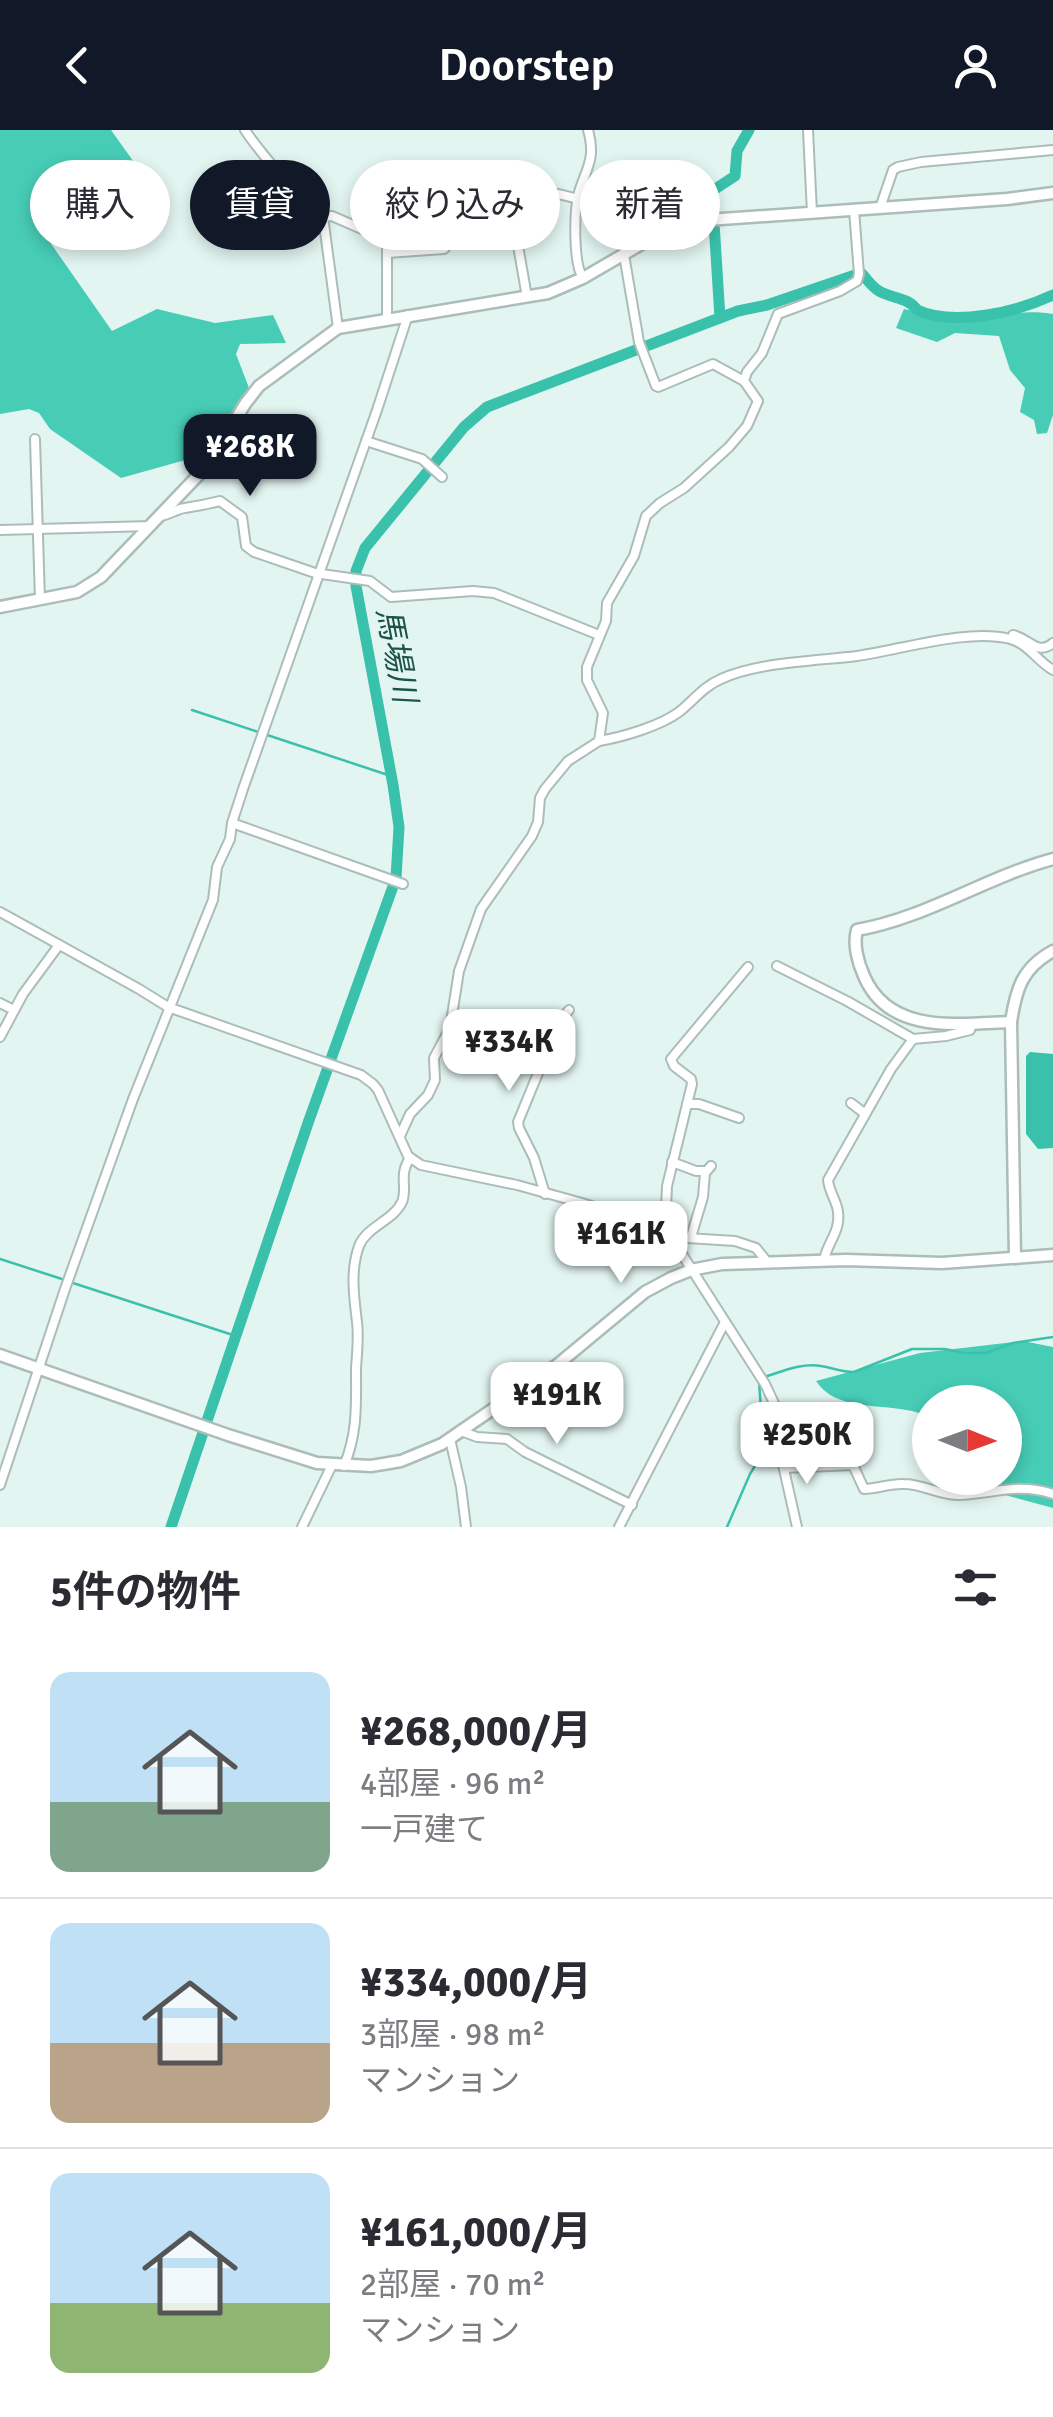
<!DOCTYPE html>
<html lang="ja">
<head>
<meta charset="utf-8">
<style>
  :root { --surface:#fff; --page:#f7f7f7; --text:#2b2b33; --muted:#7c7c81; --line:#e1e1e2; --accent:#111827 }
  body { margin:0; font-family:Signika,"Noto Sans JP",sans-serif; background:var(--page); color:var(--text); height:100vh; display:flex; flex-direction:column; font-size:38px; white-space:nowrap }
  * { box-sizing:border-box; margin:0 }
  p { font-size:32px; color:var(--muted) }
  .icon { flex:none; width:55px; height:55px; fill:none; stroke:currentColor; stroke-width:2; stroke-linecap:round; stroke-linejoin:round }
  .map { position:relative; height:1397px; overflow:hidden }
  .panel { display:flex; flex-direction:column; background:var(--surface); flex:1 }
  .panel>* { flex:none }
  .banner { position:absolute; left:30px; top:30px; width:995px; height:90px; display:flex; gap:20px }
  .needle { width:65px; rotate:91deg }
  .controls { position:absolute; left:912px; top:1255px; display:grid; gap:20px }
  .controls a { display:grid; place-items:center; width:110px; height:110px; border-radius:50%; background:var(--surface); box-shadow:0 5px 15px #0003; font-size:50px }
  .price { position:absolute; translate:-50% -85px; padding:0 22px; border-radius:20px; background:#fff; color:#222; font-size:32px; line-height:65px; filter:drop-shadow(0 2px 5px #0008) }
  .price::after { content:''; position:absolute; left:50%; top:60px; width:30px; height:22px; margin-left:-15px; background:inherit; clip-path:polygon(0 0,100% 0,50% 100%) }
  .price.selected { background:var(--accent); color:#fff }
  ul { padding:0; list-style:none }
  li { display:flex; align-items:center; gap:30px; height:250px; padding:0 50px }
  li+li { border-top:2px solid var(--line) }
  li span { display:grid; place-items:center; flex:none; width:280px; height:200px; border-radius:20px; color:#555 }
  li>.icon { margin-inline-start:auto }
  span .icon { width:120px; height:120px; fill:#fffc; stroke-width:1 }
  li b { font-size:42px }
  h2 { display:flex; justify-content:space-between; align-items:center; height:120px; padding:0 50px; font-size:42px }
  .tag { padding:0 35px; border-radius:45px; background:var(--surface); box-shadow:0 5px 15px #0003; font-size:35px; line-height:90px }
  .tag.selected { background:var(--accent); color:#fff }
  header { display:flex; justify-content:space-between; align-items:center; height:130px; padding:0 50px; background:var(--accent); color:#fff; font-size:45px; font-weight:600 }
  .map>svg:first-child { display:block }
  .forest { fill:#47ccb6 }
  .water { fill:#3ac1ab }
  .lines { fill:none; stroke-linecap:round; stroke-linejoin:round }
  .stream { stroke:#3ac1ab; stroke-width:2.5 }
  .river { stroke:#3ac1ab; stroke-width:11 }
  .street-casing { stroke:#acbdb9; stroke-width:12 }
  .secondary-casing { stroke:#acbdb9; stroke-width:15 }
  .street { stroke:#fff; stroke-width:8 }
  .secondary { stroke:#fff; stroke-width:10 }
  .labels { text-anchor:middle; stroke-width:9; stroke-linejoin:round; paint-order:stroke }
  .water-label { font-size:32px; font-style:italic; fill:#1d544a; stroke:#e3f5f1 }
</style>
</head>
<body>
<header><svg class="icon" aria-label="back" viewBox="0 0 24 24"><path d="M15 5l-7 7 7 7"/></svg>Doorstep<svg class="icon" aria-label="person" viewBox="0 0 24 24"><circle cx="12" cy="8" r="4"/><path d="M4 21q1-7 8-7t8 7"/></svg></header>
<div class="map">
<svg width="1053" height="1397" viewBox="0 0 1053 1397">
  <rect width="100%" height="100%" fill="#e3f5f1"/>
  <!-- forest -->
  <g class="forest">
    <polygon points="0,0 111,0 136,35 155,54 60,49 31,85 112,201 157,179 215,193 273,185 286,213 240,214 236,224 249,258 222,306 196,327 121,348 50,299 39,283 29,279 0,284"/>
    <path d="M904,179C919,182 935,189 950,189C985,190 1019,178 1053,184V285L1047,303L1037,304L1034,290L1020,282L1025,258L1010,240L999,206L955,203L937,212L896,198Z"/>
    <path d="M1023,1211L1053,1217V1378L994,1362L970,1361L965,1348H1005V1272H930V1287C922,1284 914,1281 906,1280C876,1274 835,1280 816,1251L920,1223Z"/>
  </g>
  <!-- water -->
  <polygon class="water" points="1030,922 1053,924 1053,1018 1038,1019 1026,1004 1026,926"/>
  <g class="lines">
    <!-- stream -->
    <g class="stream">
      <polyline points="192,580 391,646"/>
      <polyline points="0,1129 65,1150"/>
      <polyline points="73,1153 236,1206"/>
      <path d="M764,1247C784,1241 801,1233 821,1236C833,1238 842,1242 854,1242L912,1219H945L964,1223H986L1013,1213L1053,1207"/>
      <polyline points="727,1397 750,1344 764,1321 759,1252"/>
    </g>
    <!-- river -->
    <g class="river">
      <polyline points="720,188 712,61 735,46 737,21 749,0"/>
      <path d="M171,1397L308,993L396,748L399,697L393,655L356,456V441L365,418L464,297L487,277L738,181L767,175L861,143C867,149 872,157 879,161C893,169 908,167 917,180C954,197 1017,182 1053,165"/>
    </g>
    <!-- street casing -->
    <g class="street-casing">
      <g id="street">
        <path d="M245,0C260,23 281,44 297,66C304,75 315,78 323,87L338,198"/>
        <polyline points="808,0 812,83"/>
        <polyline points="880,78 893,40 898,37 921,32 1053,20"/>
        <polyline points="323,87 332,86 387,110 387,189"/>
        <polyline points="514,93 527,167"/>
        <path d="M387,123L444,119L446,117L447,105L478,107L520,90C522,85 523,78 526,73C537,56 563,65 578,69"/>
        <polyline points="624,125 639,212 656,256 658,257 713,234 744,251"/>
        <path d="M583,148C573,134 574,80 579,62C587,37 596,28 588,0"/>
        <polyline points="35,309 40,470"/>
        <polyline points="366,311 422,329 442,347"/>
        <path d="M160,386C169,385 176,379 185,378C198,376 208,374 220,371L242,387L246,416L254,422L315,443L370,451L391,467L473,461L494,463L599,505"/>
        <polyline points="0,400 151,396"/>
        <path d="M1012,509L1013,505C1030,509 1037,526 1053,513"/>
        <path d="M599,611C623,607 660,596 679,582C693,571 704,556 721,549C758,532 816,531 857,526C900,520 968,498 1010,509C1029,514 1037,531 1053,540"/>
        <polyline points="232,693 403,754"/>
        <polyline points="0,782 139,859 168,877 361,945 373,954 378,960 408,1026 421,1035 517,1055 582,1073 633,1089 671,1107 735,1111 756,1118 768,1133"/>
        <polyline points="777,836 847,871 913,909"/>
        <polyline points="748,837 671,929 674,936 691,949 692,954 667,1056 666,1078 671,1107 765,1254 780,1286 781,1326 797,1397"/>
        <polyline points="0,873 14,880"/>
        <polyline points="0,907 23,864 59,815"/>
        <polyline points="851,973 864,983"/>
        <polyline points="687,974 699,974 739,988"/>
        <polyline points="400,1006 410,984 428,965 435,950 434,928 450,898 459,841 481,779 532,706 538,692 540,668 545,659 568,631 599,611 603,583 587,550 587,537 606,491 607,473 634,426 646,386 660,373 684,358 729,317 747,296 758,271 744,251 747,242 762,223 778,184 840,161 857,151 859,144 854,80"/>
        <polyline points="672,1032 696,1041 706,1041"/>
        <polyline points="545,1064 534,1028 519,998 518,992 559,892 569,880"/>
        <polyline points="691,1107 703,1067 705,1043 711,1036"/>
        <path d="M824,1130C827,1113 841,1101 838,1082C837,1071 829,1062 828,1050L891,939L913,909L946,906L970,900L972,894"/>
        <polyline points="461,1301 477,1307 507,1309 525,1322 632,1375"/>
        <polyline points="450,1309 461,1357 466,1397"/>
        <path d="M344,1336C358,1302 356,1274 356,1238C357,1223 359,1207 357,1192C354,1167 350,1141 359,1116C367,1096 393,1091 402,1072C408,1057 398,1045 410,1028"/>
        <path d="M784,1338L853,1335L864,1359C878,1359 890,1353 904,1354C923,1354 939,1365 958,1365C993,1364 1017,1352 1053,1364"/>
        <polyline points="0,1355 65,1159 133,969 213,770 217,737 230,709 232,693 243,659 377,280 408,185"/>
        <polyline points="302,1397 332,1335"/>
        <polyline points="619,1397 725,1192"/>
      </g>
    </g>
    <!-- secondary casing -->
    <g class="secondary-casing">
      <g id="secondary">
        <polyline points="0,477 77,462 101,447 208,335 245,274 259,256 338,198 548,163 583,148 657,105 678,94 693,91 1007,69 1053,63"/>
        <path d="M1011,892C958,894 889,905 864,846C858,833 853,814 857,800C926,788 986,747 1053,729"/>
        <path d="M1015,1128L1011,892C1016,859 1022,838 1053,821"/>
        <polyline points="0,1225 228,1305 317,1333 371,1336 401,1331 442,1314 557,1235 645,1162 671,1148 691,1140 722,1134 846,1130 942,1133 1053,1125"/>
      </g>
    </g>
    <!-- street -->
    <use href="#street" class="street"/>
    <!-- secondary -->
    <use href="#secondary" class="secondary"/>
  </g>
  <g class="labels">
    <!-- water labels -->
    <g class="water-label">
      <text transform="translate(397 525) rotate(79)" y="11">馬場川</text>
    </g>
  </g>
</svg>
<div class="controls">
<a><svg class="needle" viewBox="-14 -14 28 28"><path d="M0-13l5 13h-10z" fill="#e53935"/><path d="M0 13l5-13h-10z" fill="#7c7c81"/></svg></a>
</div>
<b class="price selected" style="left:250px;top:369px">¥268K</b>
<b class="price" style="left:509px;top:964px">¥334K</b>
<b class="price" style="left:621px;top:1156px">¥161K</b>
<b class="price" style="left:557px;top:1317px">¥191K</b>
<b class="price" style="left:807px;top:1357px">¥250K</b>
<div class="banner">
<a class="tag">購入</a>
<a class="tag selected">賃貸</a>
<a class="tag">絞り込み</a>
<a class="tag">新着</a>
</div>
</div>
<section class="panel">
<h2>5件の物件<svg class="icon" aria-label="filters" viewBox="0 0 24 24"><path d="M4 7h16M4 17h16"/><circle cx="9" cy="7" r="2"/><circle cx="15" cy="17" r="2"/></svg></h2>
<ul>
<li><span style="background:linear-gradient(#bfe0f5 65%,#7fa58c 0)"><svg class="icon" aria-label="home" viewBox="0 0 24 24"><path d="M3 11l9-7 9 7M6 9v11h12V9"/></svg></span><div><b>¥268,000/月</b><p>4部屋 · 96 m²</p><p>一戸建て</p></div></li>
<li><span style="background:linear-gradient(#bfe0f5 60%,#b9a48a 0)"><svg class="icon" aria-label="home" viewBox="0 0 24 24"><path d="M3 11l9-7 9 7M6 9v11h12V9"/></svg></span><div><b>¥334,000/月</b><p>3部屋 · 98 m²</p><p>マンション</p></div></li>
<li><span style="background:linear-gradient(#bfe0f5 65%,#8fb573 0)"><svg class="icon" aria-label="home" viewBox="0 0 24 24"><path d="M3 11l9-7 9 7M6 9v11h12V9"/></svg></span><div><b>¥161,000/月</b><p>2部屋 · 70 m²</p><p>マンション</p></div></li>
</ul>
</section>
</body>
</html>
